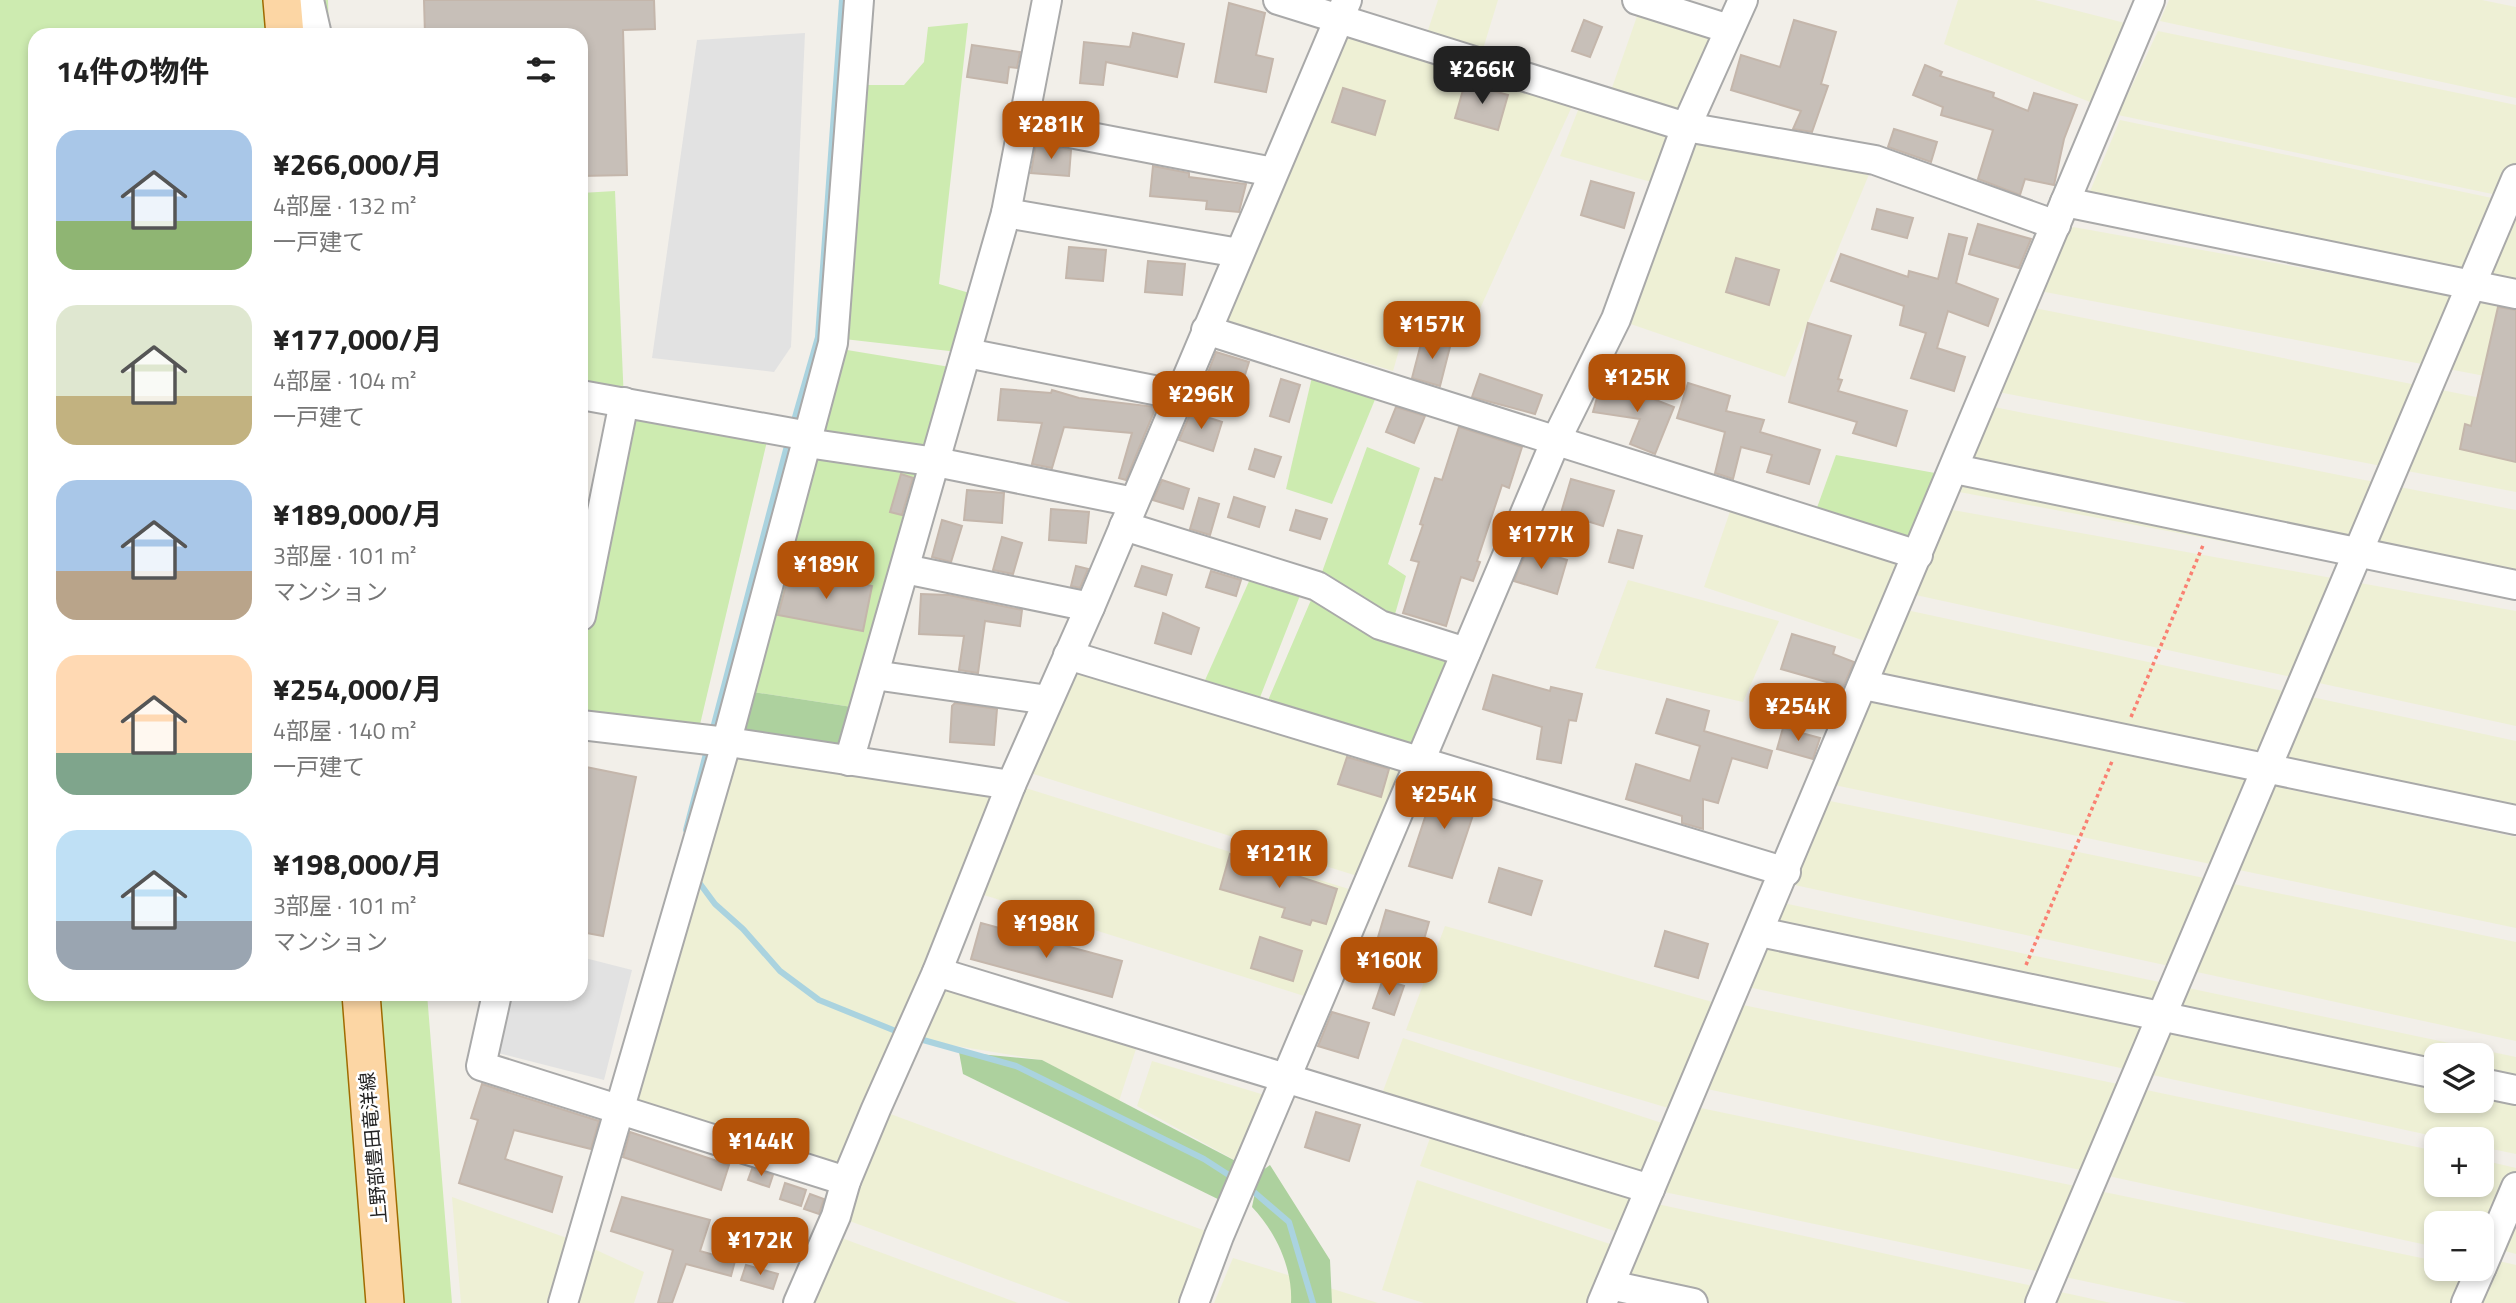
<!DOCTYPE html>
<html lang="ja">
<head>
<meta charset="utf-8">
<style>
  :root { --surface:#fff; --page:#f2f2f2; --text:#222; --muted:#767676; --accent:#b45309 }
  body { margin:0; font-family:"Titillium Web","Noto Sans JP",sans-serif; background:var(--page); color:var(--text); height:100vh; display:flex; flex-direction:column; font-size:26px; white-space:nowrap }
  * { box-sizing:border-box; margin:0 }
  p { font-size:23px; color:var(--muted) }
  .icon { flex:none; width:38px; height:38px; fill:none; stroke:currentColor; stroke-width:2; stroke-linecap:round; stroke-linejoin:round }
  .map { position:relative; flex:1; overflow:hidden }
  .sheet { position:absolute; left:28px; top:28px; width:560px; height:973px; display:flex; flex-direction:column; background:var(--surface); border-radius:21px; box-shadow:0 4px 10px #0003 }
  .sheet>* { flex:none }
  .buttons { position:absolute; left:2424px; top:1043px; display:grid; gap:14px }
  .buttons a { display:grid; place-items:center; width:70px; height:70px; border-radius:14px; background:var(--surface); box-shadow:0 4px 10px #0003; font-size:35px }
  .price { position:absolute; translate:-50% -60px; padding:0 16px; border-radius:14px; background:var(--accent); color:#fff; font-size:23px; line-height:46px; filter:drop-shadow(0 2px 4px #0008) }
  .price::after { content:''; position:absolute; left:50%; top:42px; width:21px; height:16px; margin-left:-10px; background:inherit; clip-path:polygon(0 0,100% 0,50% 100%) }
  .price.on { background:#222; color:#fff }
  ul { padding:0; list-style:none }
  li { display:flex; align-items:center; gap:21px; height:175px; padding:0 28px }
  li span { display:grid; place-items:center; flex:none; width:196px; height:140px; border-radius:21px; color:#555 }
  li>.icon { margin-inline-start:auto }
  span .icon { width:84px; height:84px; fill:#fffc; stroke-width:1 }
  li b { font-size:30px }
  h2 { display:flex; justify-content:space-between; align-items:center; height:84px; padding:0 28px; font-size:30px }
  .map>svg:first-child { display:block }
  .farmland { fill:#eef0d5; fill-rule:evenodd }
  .grass { fill:#cdebb0 }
  .forest { fill:#add19e }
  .parking { fill:#e2e2e2 }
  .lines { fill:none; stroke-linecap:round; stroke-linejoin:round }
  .stream { stroke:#aad3df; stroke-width:6 }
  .building { fill:#c7bfb8; stroke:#c4b6ab; stroke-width:2 }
  .minor-casing { stroke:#a9a9a9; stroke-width:32 }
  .major-casing { stroke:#a06b00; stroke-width:40 }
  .path { stroke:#fa8072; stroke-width:3.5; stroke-dasharray:3.5 3.5; stroke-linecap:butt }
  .minor { stroke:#fff; stroke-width:28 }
  .major { stroke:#fcd6a4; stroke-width:37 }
  .labels { text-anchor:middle; stroke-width:5; stroke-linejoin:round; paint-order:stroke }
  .street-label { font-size:19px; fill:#222; stroke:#fff }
</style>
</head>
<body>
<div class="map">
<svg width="2516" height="1303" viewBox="0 0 2516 1303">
  <rect width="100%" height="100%" fill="#f2efe9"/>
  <!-- farmland -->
  <g class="farmland">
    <polygon points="1438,0 1498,0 1479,62 1578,93 1469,333 1410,312 1393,371 1212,316 1339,18 1423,45"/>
    <polygon points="1958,0 2035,0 2125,23 2090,102 1944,44"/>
    <polygon points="2169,0 2482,0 2516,7 2516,98 2160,21"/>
    <polygon points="1642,2 1729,29 1687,127 1875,160 1785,377 1616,319 1665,186 1560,156 1584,95 1607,102"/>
    <polygon points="2158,31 2516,105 2516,199 2118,115"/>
    <polygon points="2120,120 2516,203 2516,280 2088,196"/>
    <polygon points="2073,227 2516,306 2516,382 2024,288"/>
    <polygon points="2024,306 2516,405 2516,492 1988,390"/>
    <polygon points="1989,406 2516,510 2516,596 1954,491"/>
    <polygon points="1735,497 1918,555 1880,646 1704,587"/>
    <polygon points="1947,509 2516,611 2516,726 1911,594"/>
    <polygon points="1628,580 1779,621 1743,702 1595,668"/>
    <polygon points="1897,608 2516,741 2516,823 1862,692"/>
    <polygon points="1058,661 1408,771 1373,881 1024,771"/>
    <polygon points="1855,698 2516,837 2516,928 1820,782"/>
    <polygon points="735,743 1003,781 1352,890 1317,1000 968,890 877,1109 1219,1236 1194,1303 1071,1303 836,1216 846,1181 620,1110"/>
    <polygon points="1825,800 2516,942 2516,1041 1790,884"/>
    <path d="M1783,903L2516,1057V1154L2482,1147V1139H2447L1748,987ZM2436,1055H2482V1101H2436Z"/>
    <polygon points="1445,926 1723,1005 1691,1106 2436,1261 2436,1269 2472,1269 2482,1257 2482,1223 2436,1223 2436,1247 1707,1089 1743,1005 2436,1151 2436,1185 2482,1185 2482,1160 2516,1168 2516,1254 2490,1247 2486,1258 2516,1265 2516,1303 2187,1303 1650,1189 1630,1236 1420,1166 1435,1124 1377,1107 1403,1038 1668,1125 1675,1110 1406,1030"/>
    <polygon points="946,987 1136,1049 1119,1101 1042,1060 920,1040"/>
    <polygon points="1152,1061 1278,1099 1249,1168 1137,1106"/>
    <polygon points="1417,1180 1625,1249 1648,1202 2111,1303 1424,1303 1382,1290"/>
    <polygon points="452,1197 581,1243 644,1272 634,1303 461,1303"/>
    <polygon points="828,1233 1018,1303 802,1303"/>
    <polygon points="1233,1258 1378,1303 1214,1303"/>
  </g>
  <!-- grass -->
  <g class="grass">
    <polygon points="0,0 328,0 329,35 35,35 35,994 427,994 452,1303 0,1303"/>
    <polygon points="968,23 939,284 983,297 967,353 844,339 863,85 904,85 924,62 928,27"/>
    <polygon points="615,191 624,402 581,396 581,193"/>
    <polygon points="841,349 962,369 865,709 740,690"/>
    <polygon points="1312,377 1376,397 1332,504 1286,489"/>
    <polygon points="631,403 768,437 698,733 581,717 581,625"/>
    <polygon points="1367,447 1420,468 1388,564 1406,576 1391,628 1466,652 1422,755 1266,705 1317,586"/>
    <polygon points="1836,455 1935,473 1908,544 1814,516"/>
    <polygon points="1250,579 1301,593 1257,705 1202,687"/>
  </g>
  <!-- forest -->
  <g class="forest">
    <polygon points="740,690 865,709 849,761 728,736"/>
    <polygon points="959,1052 1042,1060 1249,1168 1232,1206 963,1074"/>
    <path d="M1270,1165L1330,1260L1332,1303H1291C1293,1269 1276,1232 1252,1207L1259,1173Z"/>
  </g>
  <!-- parking -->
  <g class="parking">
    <polygon points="805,33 791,347 774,372 652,358 697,40"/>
    <polygon points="581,957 632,970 604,1080 498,1053 513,994 581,994"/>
  </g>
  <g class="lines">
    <!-- stream -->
    <g class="stream">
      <polyline points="793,424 818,337 842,0"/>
      <polyline points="712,732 789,438"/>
      <polyline points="686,830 708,746"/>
      <polyline points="695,877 715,904 743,929 780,971 819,1000 903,1034"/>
      <polyline points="916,1038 1016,1066 1204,1159 1235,1179"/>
      <polyline points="1247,1186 1289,1222 1313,1303"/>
    </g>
  </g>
  <!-- building -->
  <g class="building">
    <polygon points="424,0 654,0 655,29 623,30 627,175 581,176 581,35 425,35"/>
    <polygon points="1229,3 1265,13 1256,55 1273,59 1266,92 1215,82"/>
    <polygon points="1584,20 1602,27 1590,57 1572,51"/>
    <polygon points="1794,20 1836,32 1821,84 1828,86 1812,132 1793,129 1801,111 1731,90 1741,55 1780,67"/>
    <polygon points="1133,33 1184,44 1177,77 1106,62 1103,85 1080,83 1084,42 1130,47"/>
    <polygon points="972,45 1020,52 1017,68 1009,67 1007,83 967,77"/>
    <polygon points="1925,65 1942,72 1940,76 1994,93 1993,97 2028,111 2034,93 2077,105 2064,139 2054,185 2025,179 2020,195 1978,179 1993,130 1941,115 1943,107 1913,95"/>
    <polygon points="1465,83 1508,95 1498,130 1455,118"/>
    <polygon points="1343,88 1385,101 1375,135 1332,122"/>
    <polygon points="1894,129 1937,142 1931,162 1888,147"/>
    <polygon points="1036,143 1071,150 1069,176 1031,173"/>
    <polygon points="1153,166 1189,173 1189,177 1246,184 1239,212 1206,209 1207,201 1150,196"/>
    <polygon points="1591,181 1634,193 1624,228 1581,215"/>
    <polygon points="1877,209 1913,218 1907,238 1872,229"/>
    <polygon points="1978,224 2031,239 2019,268 1969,254"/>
    <polygon points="1949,234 1967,238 1956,283 1998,299 1988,326 1948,311 1937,348 1965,357 1954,391 1911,378 1926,333 1900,325 1904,306 1831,281 1841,254 1908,277 1909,271 1938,279"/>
    <polygon points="1069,247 1106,250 1103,281 1066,278"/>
    <polygon points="1736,258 1779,270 1769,305 1726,292"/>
    <polygon points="1148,261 1185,264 1182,295 1145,292"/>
    <polygon points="2498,307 2516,310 2516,462 2460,449 2465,424 2471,426"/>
    <polygon points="1808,323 1851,336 1838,379 1842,380 1838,391 1907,411 1896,446 1853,433 1857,422 1789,402"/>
    <polygon points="1423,336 1451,343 1440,386 1412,378"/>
    <polygon points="1216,352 1249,362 1240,391 1205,380"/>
    <polygon points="1480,374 1542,395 1535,414 1472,397"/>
    <polygon points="1281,379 1300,385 1289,422 1270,416"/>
    <polygon points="1617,382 1640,386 1638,393 1674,407 1655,454 1630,444 1640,419 1593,412 1599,391 1615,394"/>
    <polygon points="1688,383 1730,396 1726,411 1764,420 1760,432 1820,450 1809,484 1767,472 1772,455 1741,447 1733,479 1715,473 1725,432 1677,418"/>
    <polygon points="1001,389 1051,393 1052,390 1079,398 1156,407 1126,480 1119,478 1132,433 1064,427 1052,468 1032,464 1042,423 998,420"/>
    <polygon points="1396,407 1425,416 1414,443 1386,432"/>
    <polygon points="1191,412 1222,422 1213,451 1179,440"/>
    <polygon points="1459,427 1522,447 1509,488 1502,485 1477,561 1480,562 1473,581 1461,577 1446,626 1403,613 1419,562 1411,560 1423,525 1420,524 1435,478 1442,480"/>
    <polygon points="1255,449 1281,457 1274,477 1249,469"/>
    <polygon points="901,474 913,478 902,515 890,512"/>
    <polygon points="1571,479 1614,491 1603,526 1561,513"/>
    <polygon points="1162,480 1189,489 1183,509 1153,500"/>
    <polygon points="967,490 1004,493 1002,523 964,520"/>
    <polygon points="1234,497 1265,507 1259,527 1228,517"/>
    <polygon points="1199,498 1219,504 1210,535 1190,529"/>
    <polygon points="1051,509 1089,512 1086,543 1049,540"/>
    <polygon points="1296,510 1327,519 1320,539 1290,530"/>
    <polygon points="942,520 962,526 951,562 932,557"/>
    <polygon points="1618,530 1642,536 1633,568 1609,562"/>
    <polygon points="1002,537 1022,543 1013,574 993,570"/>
    <polygon points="1528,548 1567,560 1557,594 1514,581"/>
    <polygon points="1076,566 1088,569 1080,588 1071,586"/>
    <polygon points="1142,566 1172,575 1166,595 1135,586"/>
    <polygon points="790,570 872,586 863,631 778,615"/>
    <polygon points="1211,571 1241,580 1236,596 1206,587"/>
    <polygon points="921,594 949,595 1022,610 1020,626 985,621 978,673 959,670 964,636 919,634"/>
    <polygon points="1163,613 1199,628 1191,654 1155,643"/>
    <polygon points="1792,634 1835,647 1833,654 1854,662 1836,703 1824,698 1830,683 1781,669"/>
    <polygon points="1493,675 1550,691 1551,687 1582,694 1576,721 1569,720 1561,763 1537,759 1542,727 1483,709"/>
    <polygon points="1667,699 1709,711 1704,731 1772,751 1767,768 1732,758 1718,803 1703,799 1703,829 1682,823 1682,816 1626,799 1636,764 1690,781 1700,746 1656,733"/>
    <polygon points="955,703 997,709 994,745 950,742 952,706"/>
    <polygon points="1783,728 1820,738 1813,759 1777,749"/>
    <polygon points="1347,757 1389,769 1381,797 1338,784"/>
    <polygon points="581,766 636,777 603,936 581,932"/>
    <polygon points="1436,784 1479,797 1452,878 1409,866"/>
    <polygon points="1230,854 1337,889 1326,924 1312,920 1310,925 1282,917 1285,908 1220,889"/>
    <polygon points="1499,868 1542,881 1531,915 1489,902"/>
    <polygon points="1386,910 1429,922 1419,957 1376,944"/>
    <polygon points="981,923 1122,961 1112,997 971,959"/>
    <polygon points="1665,931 1708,944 1698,978 1655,966"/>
    <polygon points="1260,937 1302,951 1293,981 1251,968"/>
    <polygon points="1383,979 1404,986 1394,1015 1373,1008"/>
    <polygon points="1332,1012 1369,1023 1358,1058 1318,1046"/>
    <polygon points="482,1084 599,1121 591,1149 514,1130 505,1159 562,1177 552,1212 459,1183 478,1120 471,1118"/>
    <polygon points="1316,1112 1360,1125 1349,1161 1305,1147"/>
    <polygon points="630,1132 729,1165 721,1190 623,1157"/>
    <polygon points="752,1169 773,1175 769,1187 748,1180"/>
    <polygon points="785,1183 806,1190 801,1206 780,1199"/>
    <polygon points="810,1194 824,1199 819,1214 804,1209"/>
    <polygon points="622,1197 710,1220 700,1251 735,1261 731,1276 686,1264 672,1303 658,1303 673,1250 611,1231"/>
    <polygon points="746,1265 778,1274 773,1289 741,1280"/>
  </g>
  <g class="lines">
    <!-- minor casing -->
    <g class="minor-casing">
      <g id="minor">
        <polyline points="309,0 317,35"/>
        <polyline points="1278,0 1686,127 1875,160 2056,225"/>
        <polyline points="1637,0 1729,29"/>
        <polyline points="1023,124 1273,172"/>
        <polyline points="2065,202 2516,294"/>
        <polyline points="1006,213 1239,253"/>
        <polyline points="1206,330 1918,555"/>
        <polyline points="967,353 1179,395"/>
        <polyline points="581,395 809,436"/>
        <polyline points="807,443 936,462 1134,502"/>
        <polyline points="1955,469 2516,585"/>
        <polyline points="1124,526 1317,586 1380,625 1466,652"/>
        <polyline points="905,569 1090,607"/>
        <polyline points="581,616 624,402"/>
        <polyline points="1068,655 1786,872"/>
        <polyline points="874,675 1048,700"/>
        <polyline points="1864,685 2516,820"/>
        <polyline points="581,725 735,743 1011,785"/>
        <polyline points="849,761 1006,213 1047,0"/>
        <polyline points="1760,932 2436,1074"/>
        <polyline points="937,972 1650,1189"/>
        <polyline points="497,994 481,1066 846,1181"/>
        <polyline points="2482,1083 2516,1090"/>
        <polyline points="2482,1267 2516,1187"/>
        <polyline points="1610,1285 1693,1303"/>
        <polyline points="563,1303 726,744 833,343 859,0"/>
        <polyline points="798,1303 836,1216 846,1181 876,1109 937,972 1011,785 1090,607 1347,0"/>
        <polyline points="1194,1303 1219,1236 1556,440 1616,319 1686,127 1743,0"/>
        <polyline points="1602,1303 2150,0"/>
        <polyline points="2040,1303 2516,179"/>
        <polyline points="2466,1303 2481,1269"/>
      </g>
    </g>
    <!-- major casing -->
    <g class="major-casing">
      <g id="major">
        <polyline points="282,0 285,35"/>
        <polyline points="361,994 385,1303"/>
      </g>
    </g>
    <!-- path -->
    <g class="path">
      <polyline points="2131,717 2204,543"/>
      <polyline points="2026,965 2113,759"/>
    </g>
    <!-- minor -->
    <use href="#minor" class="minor"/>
    <!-- major -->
    <use href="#major" class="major"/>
  </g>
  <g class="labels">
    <!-- street labels -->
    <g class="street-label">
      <text transform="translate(373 1148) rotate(-95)" y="7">上野部豊田竜洋線</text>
    </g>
  </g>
</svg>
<div class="buttons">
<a><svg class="icon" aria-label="layers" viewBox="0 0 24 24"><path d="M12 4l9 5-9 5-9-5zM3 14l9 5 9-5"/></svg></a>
<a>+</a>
<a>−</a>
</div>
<b class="price on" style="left:1482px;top:106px">¥266K</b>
<b class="price" style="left:1051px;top:161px">¥281K</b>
<b class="price" style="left:1432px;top:361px">¥157K</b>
<b class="price" style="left:1637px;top:414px">¥125K</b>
<b class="price" style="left:1201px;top:431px">¥296K</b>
<b class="price" style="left:1541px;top:571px">¥177K</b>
<b class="price" style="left:826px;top:601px">¥189K</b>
<b class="price" style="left:1798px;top:743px">¥254K</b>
<b class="price" style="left:1444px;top:831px">¥254K</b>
<b class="price" style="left:1279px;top:890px">¥121K</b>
<b class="price" style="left:1046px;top:960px">¥198K</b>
<b class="price" style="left:1389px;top:997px">¥160K</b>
<b class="price" style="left:761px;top:1178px">¥144K</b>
<b class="price" style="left:760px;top:1277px">¥172K</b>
<section class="sheet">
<h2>14件の物件<svg class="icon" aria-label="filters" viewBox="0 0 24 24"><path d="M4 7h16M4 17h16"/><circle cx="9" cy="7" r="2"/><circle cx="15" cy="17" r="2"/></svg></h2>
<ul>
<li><span style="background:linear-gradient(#a9c7e8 65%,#8fb573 0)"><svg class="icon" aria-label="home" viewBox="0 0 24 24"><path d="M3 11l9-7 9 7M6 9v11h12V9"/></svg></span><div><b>¥266,000/月</b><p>4部屋 · 132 m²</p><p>一戸建て</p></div></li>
<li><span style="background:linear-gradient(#dfe7d0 65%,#c2b280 0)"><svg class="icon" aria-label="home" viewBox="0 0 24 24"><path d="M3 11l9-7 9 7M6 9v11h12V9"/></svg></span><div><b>¥177,000/月</b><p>4部屋 · 104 m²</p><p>一戸建て</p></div></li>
<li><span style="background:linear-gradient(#a9c7e8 65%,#b9a48a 0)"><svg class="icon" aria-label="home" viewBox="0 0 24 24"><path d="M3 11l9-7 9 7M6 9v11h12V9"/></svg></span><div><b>¥189,000/月</b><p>3部屋 · 101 m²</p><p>マンション</p></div></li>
<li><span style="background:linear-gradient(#ffd9b3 70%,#7fa58c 0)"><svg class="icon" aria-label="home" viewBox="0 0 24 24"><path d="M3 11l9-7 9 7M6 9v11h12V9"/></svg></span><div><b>¥254,000/月</b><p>4部屋 · 140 m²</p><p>一戸建て</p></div></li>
<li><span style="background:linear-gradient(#bfe0f5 65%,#9aa5b1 0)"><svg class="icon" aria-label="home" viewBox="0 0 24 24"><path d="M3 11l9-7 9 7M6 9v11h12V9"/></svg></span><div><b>¥198,000/月</b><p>3部屋 · 101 m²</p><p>マンション</p></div></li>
</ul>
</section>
</div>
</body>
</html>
